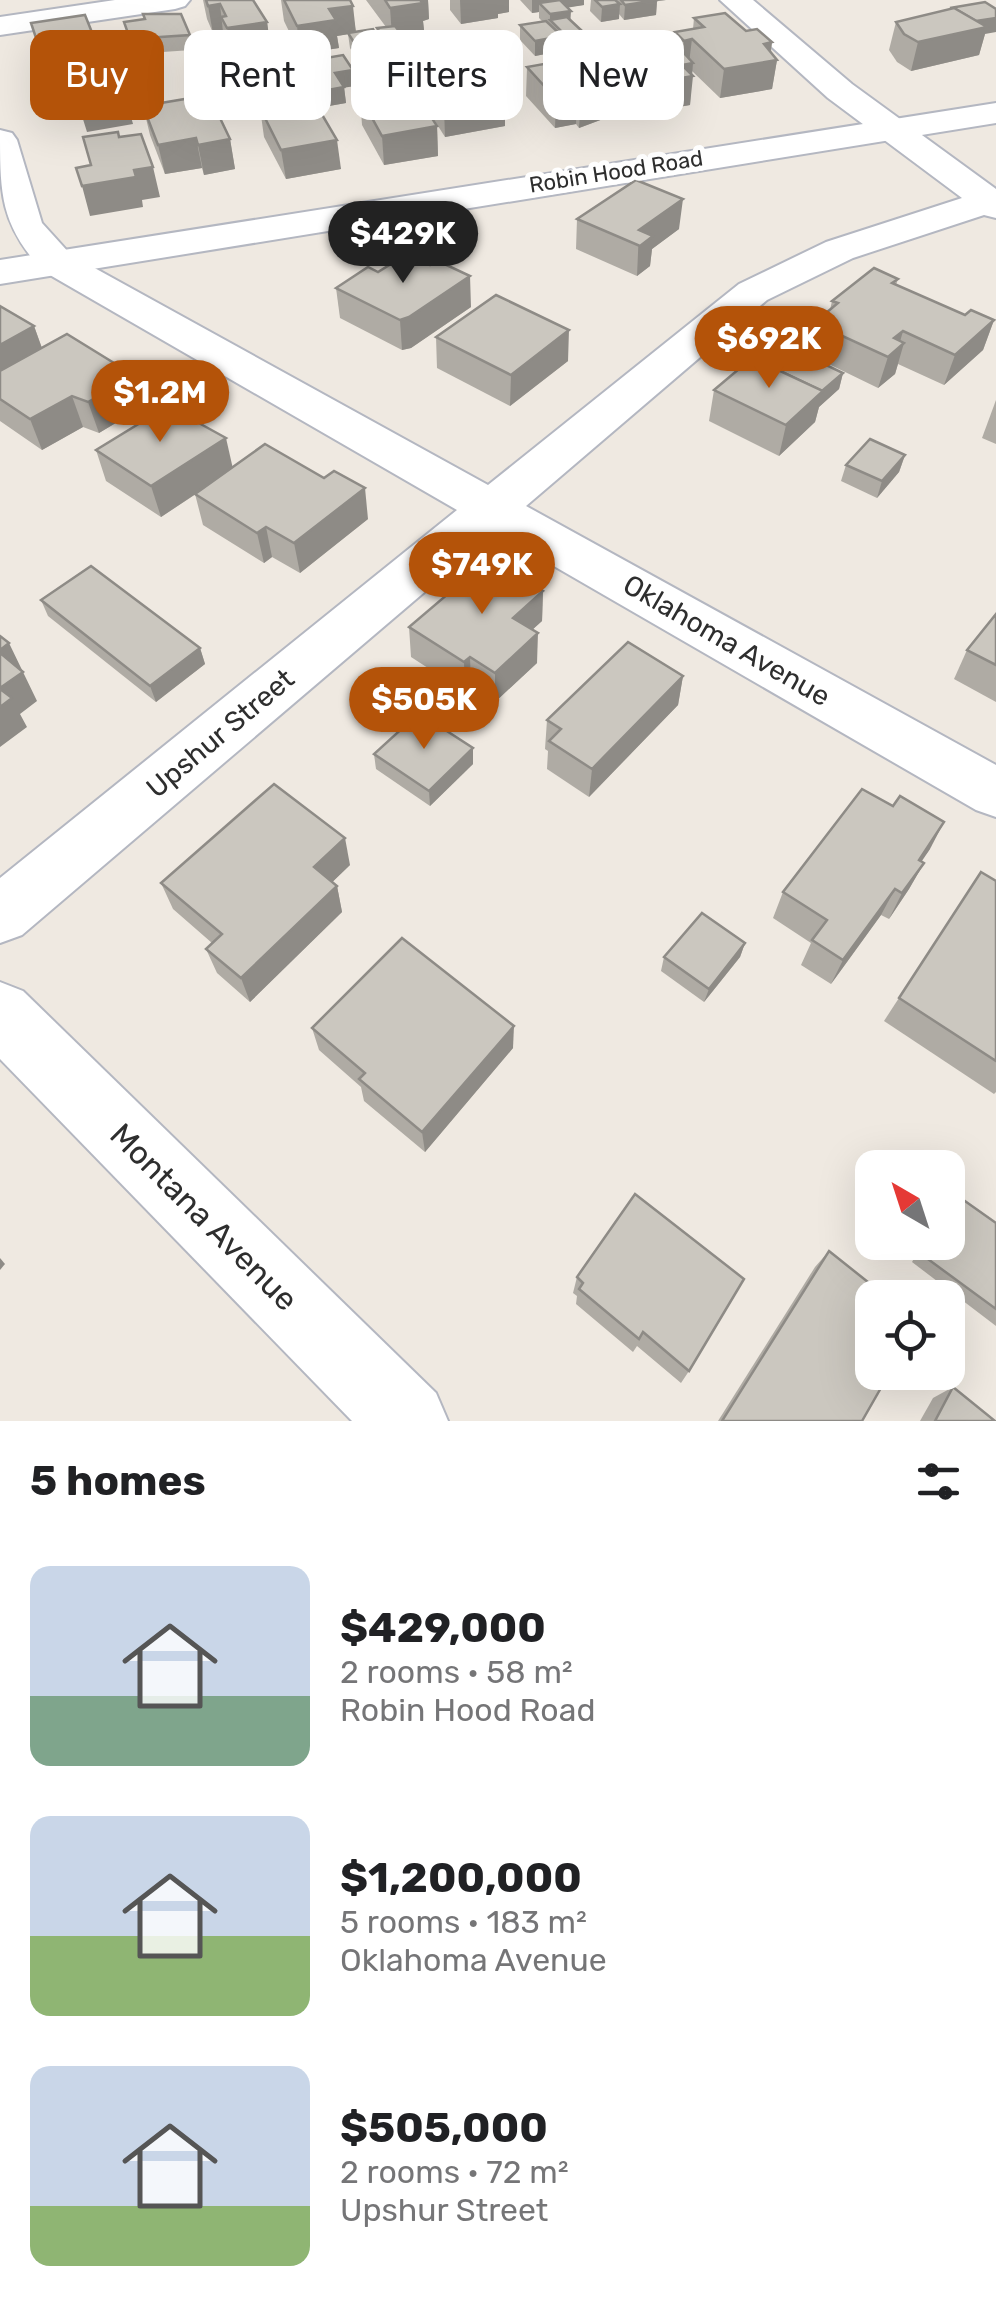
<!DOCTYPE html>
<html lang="en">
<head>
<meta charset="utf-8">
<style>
  :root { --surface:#fff; --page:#f6f6f6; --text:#202124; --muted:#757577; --accent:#b45309 }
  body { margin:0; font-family:Rubik,sans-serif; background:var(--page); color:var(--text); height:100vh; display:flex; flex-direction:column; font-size:38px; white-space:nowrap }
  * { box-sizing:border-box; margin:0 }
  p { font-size:32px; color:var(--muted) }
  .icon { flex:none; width:55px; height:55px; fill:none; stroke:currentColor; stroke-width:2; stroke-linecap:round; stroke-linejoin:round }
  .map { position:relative; height:1421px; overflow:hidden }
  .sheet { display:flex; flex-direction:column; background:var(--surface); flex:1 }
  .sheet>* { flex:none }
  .guide { position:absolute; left:30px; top:30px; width:938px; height:90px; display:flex; gap:20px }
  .needle { width:65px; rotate:321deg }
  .buttons { position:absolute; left:855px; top:1150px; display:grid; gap:20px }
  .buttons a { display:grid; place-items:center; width:110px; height:110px; border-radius:20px; background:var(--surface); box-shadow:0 10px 40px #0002; font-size:50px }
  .price { position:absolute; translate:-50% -85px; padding:0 22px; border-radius:35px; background:var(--accent); color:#fff; font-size:32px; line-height:65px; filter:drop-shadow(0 2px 5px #0008) }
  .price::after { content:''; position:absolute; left:50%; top:60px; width:30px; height:22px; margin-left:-15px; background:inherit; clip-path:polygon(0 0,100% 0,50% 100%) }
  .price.selected { background:#222; color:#fff }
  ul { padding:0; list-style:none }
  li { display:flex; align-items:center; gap:30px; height:250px; padding:0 30px }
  li span { display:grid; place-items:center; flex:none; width:280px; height:200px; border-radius:20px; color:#555 }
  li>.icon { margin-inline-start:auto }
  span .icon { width:120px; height:120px; fill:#fffc; stroke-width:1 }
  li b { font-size:42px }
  h2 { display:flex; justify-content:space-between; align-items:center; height:120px; padding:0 30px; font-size:42px }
  .tag { padding:0 35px; border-radius:20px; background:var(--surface); box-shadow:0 10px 40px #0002; font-size:35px; line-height:90px }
  .tag.selected { background:var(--accent); color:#fff }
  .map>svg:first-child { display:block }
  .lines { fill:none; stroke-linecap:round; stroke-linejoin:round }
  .street-casing { stroke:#b4b7c1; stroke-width:4 }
  .secondary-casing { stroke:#b4b7c1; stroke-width:4 }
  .street { fill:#fff; fill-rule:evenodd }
  .secondary { fill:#fff; fill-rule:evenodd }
  .wall { fill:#afaba4 }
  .shaded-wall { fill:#8e8b86 }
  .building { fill:#cbc7bf; stroke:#8e8b86; stroke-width:2.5 }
  .labels { text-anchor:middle; stroke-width:10; stroke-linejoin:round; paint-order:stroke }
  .far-street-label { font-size:22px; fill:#2e2e2e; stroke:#fff }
  .street-label { font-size:28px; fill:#2e2e2e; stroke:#fff }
  .near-street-label { font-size:32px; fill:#2e2e2e; stroke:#fff }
</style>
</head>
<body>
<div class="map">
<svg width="996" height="1421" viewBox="0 0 996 1421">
  <rect width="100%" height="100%" fill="#efe9e1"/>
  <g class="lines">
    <!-- street casing -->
    <g class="street-casing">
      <g id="street">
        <polygon points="115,0 190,0 185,6 175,9 0,35 0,17"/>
        <path d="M720,0H753L852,84L996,189V218L984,215L853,258L767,300L526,506L996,765V817L976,810L495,532L22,935L0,943V878L457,510L43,271C0,224 0,194 0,130L12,133L17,140L42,223L71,255L488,485L739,284L826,242L962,198L828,98Z"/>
        <polygon points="0,982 23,991 436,1393 448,1421 352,1421 0,1059"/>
      </g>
    </g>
    <!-- secondary casing -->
    <g class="secondary-casing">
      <polygon id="secondary" points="996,103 996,123 0,284 0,260"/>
    </g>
    <!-- street -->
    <use href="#street" class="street"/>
    <!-- secondary -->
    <use href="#secondary" class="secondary"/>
  </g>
  <!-- wall -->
  <g class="wall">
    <polygon points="203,0 253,0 267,22 271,50 232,56 226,45 223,32 213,33 207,19"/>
    <polygon points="281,0 350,0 356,32 378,37 377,28 386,27 366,0 428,0 429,19 423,21 424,30 401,34 407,55 388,58 382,49 382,59 358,62 350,48 348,34 337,36 339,48 300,54 284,21"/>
    <polygon points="450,0 509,0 509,12 498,14 498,18 461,24 450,10"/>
    <polygon points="520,0 584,0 584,5 568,7 570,20 582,46 564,50 561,47 561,51 535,56 520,40 520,25 542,21 539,18 539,12 532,13"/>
    <polygon points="591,0 666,0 657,1 656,15 624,20 619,14 619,19 601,22 590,11"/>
    <polygon points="950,9 985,34 979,55 911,71 897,62 889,50 896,22"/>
    <polygon points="694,18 746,31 772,42 771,52 777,60 772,89 720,98 692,71 690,105 638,114 612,85 614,57 642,57 673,52 675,32 693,29"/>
    <polygon points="144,19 190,35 192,50 133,54 124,22"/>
    <polygon points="546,58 568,60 605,90 603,119 579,128 576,124 555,128 526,96 527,67 546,64"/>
    <polygon points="309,61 355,86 344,87 346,103 329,106 311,76"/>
    <polygon points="417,67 505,126 445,137 419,96"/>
    <polygon points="371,89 437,126 438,156 384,165 362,125 360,96 371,95"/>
    <polygon points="271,95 341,169 286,179 264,137 260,108 273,106"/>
    <polygon points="143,106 230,139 235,169 204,175 202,168 165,174 150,135"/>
    <polygon points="577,219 679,229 652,249 650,266 637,276 576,249"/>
    <polygon points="378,272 471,307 411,348 402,350 340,318 336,288"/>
    <polygon points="898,279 896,285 965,315 994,320 983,350 944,385 898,364 895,374 878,388 806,353 814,323 830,310 832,301"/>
    <polygon points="0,306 34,326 42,348 144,406 99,433 83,427 42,450 0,421"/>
    <polygon points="436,337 568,361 510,406 437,368"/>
    <polygon points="780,371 843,373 839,389 819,407 815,422 779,456 709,421 714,390"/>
    <polygon points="996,400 996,444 982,438"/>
    <polygon points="96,450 232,468 368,519 300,573 272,557 264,563 203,525 195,494 205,488 161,517 106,481"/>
    <polygon points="905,455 899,472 877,498 841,481 846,465"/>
    <polygon points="543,591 542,621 532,630 537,663 495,702 471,686 465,692 411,657 409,627"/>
    <polygon points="41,600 200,648 205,664 156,702 48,616"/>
    <polygon points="996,614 996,702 954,679 967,650"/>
    <polygon points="683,676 678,705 589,797 547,769 548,751 545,749 547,720"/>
    <polygon points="374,754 473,764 430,806 376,769"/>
    <polygon points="930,849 921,861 924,863 909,889 889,919 881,915 831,984 801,965 811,943 773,918 783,892"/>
    <polygon points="350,865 332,882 337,886 342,912 250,1002 217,973 206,949 212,943 173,909 161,883"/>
    <polygon points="981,872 996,881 996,1092 994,1094 884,1021"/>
    <polygon points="745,943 740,957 704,1002 661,971 664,957"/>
    <polygon points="312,1028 513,1048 425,1152 364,1101 361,1087 319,1050"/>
    <polygon points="955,1194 996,1223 996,1326 912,1262 923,1242 948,1242 948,1201"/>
    <polygon points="829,1251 862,1421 718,1421 815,1267"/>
    <polygon points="577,1277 689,1371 681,1383 637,1346 633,1352 576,1304 577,1296 573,1293"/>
    <polygon points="953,1387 995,1421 920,1421 933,1398"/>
  </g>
  <!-- shaded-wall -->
  <g class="shaded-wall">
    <polygon points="416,0 428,0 429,19 423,21 424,30 392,36 390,8"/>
    <polygon points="460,0 509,0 509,12 498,14 498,18 461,24"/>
    <polygon points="532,0 584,0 584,5 547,11 539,3 539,12 532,13"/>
    <polygon points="647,0 666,0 657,1 656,15 624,20 625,5"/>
    <polygon points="220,4 223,32 213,33 208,6"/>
    <polygon points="620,4 619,19 601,22 602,7"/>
    <polygon points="353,6 356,33 337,36 339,48 300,54 297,26 329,9"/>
    <polygon points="571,11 570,26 550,20 550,14"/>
    <polygon points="996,18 996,32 985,34 979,55 911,71 918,42 970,22"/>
    <polygon points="267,22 271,50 232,56 227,28"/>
    <polygon points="582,31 582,46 564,50 564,34"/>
    <polygon points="562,36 561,51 535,56 535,41"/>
    <polygon points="692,39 689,63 693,63 692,77 693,76 690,105 638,114 641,85 680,79 684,41"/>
    <polygon points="406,40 407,55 388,58 387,43"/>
    <polygon points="772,42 769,61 777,60 772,89 720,98 724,69 764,44"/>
    <polygon points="381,43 382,59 358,62 357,47"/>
    <polygon points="97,45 104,73 48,78 40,50"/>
    <polygon points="353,70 355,86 336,89 335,73"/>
    <polygon points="110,85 113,100 81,106 77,91"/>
    <polygon points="344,87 346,103 329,106 328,90"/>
    <polygon points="605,90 603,119 579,128 581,99"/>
    <polygon points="577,95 576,124 555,128 556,99"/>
    <polygon points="505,97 505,126 445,137 444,107"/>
    <polygon points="129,109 133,124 87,132 82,116"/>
    <polygon points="437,126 438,156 384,165 382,136"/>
    <polygon points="196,138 202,168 165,174 158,145"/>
    <polygon points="230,139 235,169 204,175 198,145"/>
    <polygon points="337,140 341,169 286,179 281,150"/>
    <polygon points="153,167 160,197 142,200 143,207 90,216 82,186 134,170"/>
    <polygon points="683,199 679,229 652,249 650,266 637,276 639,230"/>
    <polygon points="470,276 471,307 411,348 402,350 400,320"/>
    <polygon points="994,320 983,350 944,385 955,355"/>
    <polygon points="34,326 45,357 0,383 0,345"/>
    <polygon points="569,330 568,361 510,406 511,375"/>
    <polygon points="903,331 898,349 904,343 895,374 878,388 894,338"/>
    <polygon points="843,373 839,389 819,407 815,422 779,456 786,425"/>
    <polygon points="135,376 144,406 99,433 88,402"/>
    <polygon points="72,396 83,427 42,450 30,419"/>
    <polygon points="226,438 233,469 161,517 151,486"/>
    <polygon points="905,455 899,472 877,498 882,481"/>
    <polygon points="365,488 368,519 300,573 294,543"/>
    <polygon points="266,527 272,557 264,563 257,533"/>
    <polygon points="543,591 542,621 512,648 513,618"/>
    <polygon points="538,633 537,663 495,702 495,673"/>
    <polygon points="9,643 37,701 20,714 27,727 0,747 0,650"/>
    <polygon points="200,648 205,664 156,702 150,686"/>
    <polygon points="470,657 471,686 465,692 464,662"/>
    <polygon points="683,676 678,705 589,797 592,769"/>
    <polygon points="473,748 473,764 430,806 429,791"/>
    <polygon points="944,822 930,849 905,886 919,860"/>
    <polygon points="345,838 350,865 320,894 314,867"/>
    <polygon points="924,863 909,889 889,919 902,893"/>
    <polygon points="337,886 342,912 250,1002 241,978"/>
    <polygon points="895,889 881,915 831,984 843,960"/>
    <polygon points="745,943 740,957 704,1002 709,989"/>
    <polygon points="514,1026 513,1048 425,1152 422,1132"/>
    <polygon points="0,1258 5,1264 0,1270"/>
  </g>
  <!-- building -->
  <g class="building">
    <polygon points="206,0 253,0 267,22 227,28 221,17 226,16 220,4 208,6"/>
    <polygon points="284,0 350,0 353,6 329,9 336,20 297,26"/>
    <polygon points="385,0 420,0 423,3 390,8"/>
    <polygon points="560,0 571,11 550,14 539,3"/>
    <polygon points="595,0 615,0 620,4 602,7"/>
    <polygon points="621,0 658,0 625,5"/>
    <polygon points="985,2 996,9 996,18 976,21 954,8 950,8"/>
    <polygon points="954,8 987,27 918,42 904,34 896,22"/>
    <polygon points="725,13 746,31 757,29 772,42 764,44 777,60 724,69 692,39 684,41 675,32 704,27 694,18"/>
    <polygon points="143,14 181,14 190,35 130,39 124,22 145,19"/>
    <polygon points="85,15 97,45 40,50 31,23"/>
    <polygon points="567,17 582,31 564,34 550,20"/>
    <polygon points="546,21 562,36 535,41 520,25"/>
    <polygon points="395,26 406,40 387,43 377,28"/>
    <polygon points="373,29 381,43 357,47 348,33"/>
    <polygon points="681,50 693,63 682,65 693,76 641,85 614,57 638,52 642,57"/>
    <polygon points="343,55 353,70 335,73 344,87 328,90 309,61"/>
    <polygon points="562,55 568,60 574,59 605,90 581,99 577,95 556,99 527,67 550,63 546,58"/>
    <polygon points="476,58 505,97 444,107 417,67"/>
    <polygon points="104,72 110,85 77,91 72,77"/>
    <polygon points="409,82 437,126 382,136 360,96 374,94 371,89"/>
    <polygon points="307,89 337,140 281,150 260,108 277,105 271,95"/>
    <polygon points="122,90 129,109 82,116 76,97"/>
    <polygon points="209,95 230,139 198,145 196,138 158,145 143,106"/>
    <polygon points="118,132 119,137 141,134 153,167 134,170 136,177 82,186 76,168 91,165 83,137"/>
    <polygon points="636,180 683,199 639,230 653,236 640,246 577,219"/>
    <polygon points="407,254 430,265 436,260 470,276 409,317 400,320 336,288 368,267 378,272"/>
    <polygon points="874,268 898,279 892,283 965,315 971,310 994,320 955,355 903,331 894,338 904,343 888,357 814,323 838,303 832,301"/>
    <polygon points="496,295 569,330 511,375 436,337"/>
    <polygon points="0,306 34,326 0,345"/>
    <polygon points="67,334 135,376 88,402 72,396 30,419 0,399 0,371"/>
    <polygon points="801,353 843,373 822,391 780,371"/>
    <polygon points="752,358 823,391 786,425 714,390"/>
    <polygon points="168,406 226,438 151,486 96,450"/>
    <polygon points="870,439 905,455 882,481 846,465"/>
    <polygon points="265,444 324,478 334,471 365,488 294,543 266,527 257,533 195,494"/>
    <polygon points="489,559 543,591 513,618 538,633 495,673 470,657 464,662 409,627"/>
    <polygon points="91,566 200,648 150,686 41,600"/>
    <polygon points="996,614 996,665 967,650"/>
    <polygon points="0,636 9,643 0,650"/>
    <polygon points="628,642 683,676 592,769 549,741 561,729 547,720"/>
    <polygon points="0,653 23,672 0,688"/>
    <polygon points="0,689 12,698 0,707"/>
    <polygon points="419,713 473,748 429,791 374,754"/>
    <polygon points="274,784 345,838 314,867 337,886 241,978 206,949 222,934 161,883"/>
    <polygon points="862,789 893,806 900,796 944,822 919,860 924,863 902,893 895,889 843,960 812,940 827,920 783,892"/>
    <polygon points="981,872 996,881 996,1061 899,998"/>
    <polygon points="702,913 745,943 709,989 664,957"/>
    <polygon points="402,938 514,1026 422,1132 359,1079 365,1073 312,1028"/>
    <polygon points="635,1194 744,1279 689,1371 643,1332 639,1339 579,1289 583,1283 577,1277"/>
    <polygon points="955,1194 996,1223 996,1309 921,1254 928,1242 948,1242 948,1207"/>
    <polygon points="829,1251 888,1298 872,1298 872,1372 890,1372 862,1421 722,1421"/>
    <polygon points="953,1387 995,1421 935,1421"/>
  </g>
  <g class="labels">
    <!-- far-street labels -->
    <g class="far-street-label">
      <text transform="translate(616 171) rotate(-9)" y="8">Robin Hood Road</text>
    </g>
    <!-- street labels -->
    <g class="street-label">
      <text transform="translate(727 640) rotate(30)" y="10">Oklahoma Avenue</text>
      <text transform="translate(220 733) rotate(-40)" y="10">Upshur Street</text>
    </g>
    <!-- near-street labels -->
    <g class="near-street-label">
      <text transform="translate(204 1217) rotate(45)" y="11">Montana Avenue</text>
    </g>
  </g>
</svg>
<div class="buttons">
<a><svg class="needle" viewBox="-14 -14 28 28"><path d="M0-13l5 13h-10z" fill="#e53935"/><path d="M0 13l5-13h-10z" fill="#757577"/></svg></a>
<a><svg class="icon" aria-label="locate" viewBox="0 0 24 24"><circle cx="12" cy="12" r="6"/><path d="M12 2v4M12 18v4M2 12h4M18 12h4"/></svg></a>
</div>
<b class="price selected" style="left:403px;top:286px">$429K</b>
<b class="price" style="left:769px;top:391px">$692K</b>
<b class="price" style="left:160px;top:445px">$1.2M</b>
<b class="price" style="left:482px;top:617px">$749K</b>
<b class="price" style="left:424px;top:752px">$505K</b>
<div class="guide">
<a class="tag selected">Buy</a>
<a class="tag">Rent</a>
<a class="tag">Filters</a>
<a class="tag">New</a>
</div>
</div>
<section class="sheet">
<h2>5 homes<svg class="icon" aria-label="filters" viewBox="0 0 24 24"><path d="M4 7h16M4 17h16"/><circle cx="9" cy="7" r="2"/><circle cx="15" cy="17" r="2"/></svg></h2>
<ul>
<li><span style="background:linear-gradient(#c9d6e8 65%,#7fa58c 0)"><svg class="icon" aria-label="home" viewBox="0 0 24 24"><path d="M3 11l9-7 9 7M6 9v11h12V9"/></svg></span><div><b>$429,000</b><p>2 rooms · 58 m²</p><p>Robin Hood Road</p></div></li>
<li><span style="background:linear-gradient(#c9d6e8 60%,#8fb573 0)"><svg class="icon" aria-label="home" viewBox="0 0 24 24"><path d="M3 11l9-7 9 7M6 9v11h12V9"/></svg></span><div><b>$1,200,000</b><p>5 rooms · 183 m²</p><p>Oklahoma Avenue</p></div></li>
<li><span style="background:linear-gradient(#c9d6e8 70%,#8fb573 0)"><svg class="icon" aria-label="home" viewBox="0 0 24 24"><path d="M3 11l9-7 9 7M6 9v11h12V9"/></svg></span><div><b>$505,000</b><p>2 rooms · 72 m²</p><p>Upshur Street</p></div></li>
</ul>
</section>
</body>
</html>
